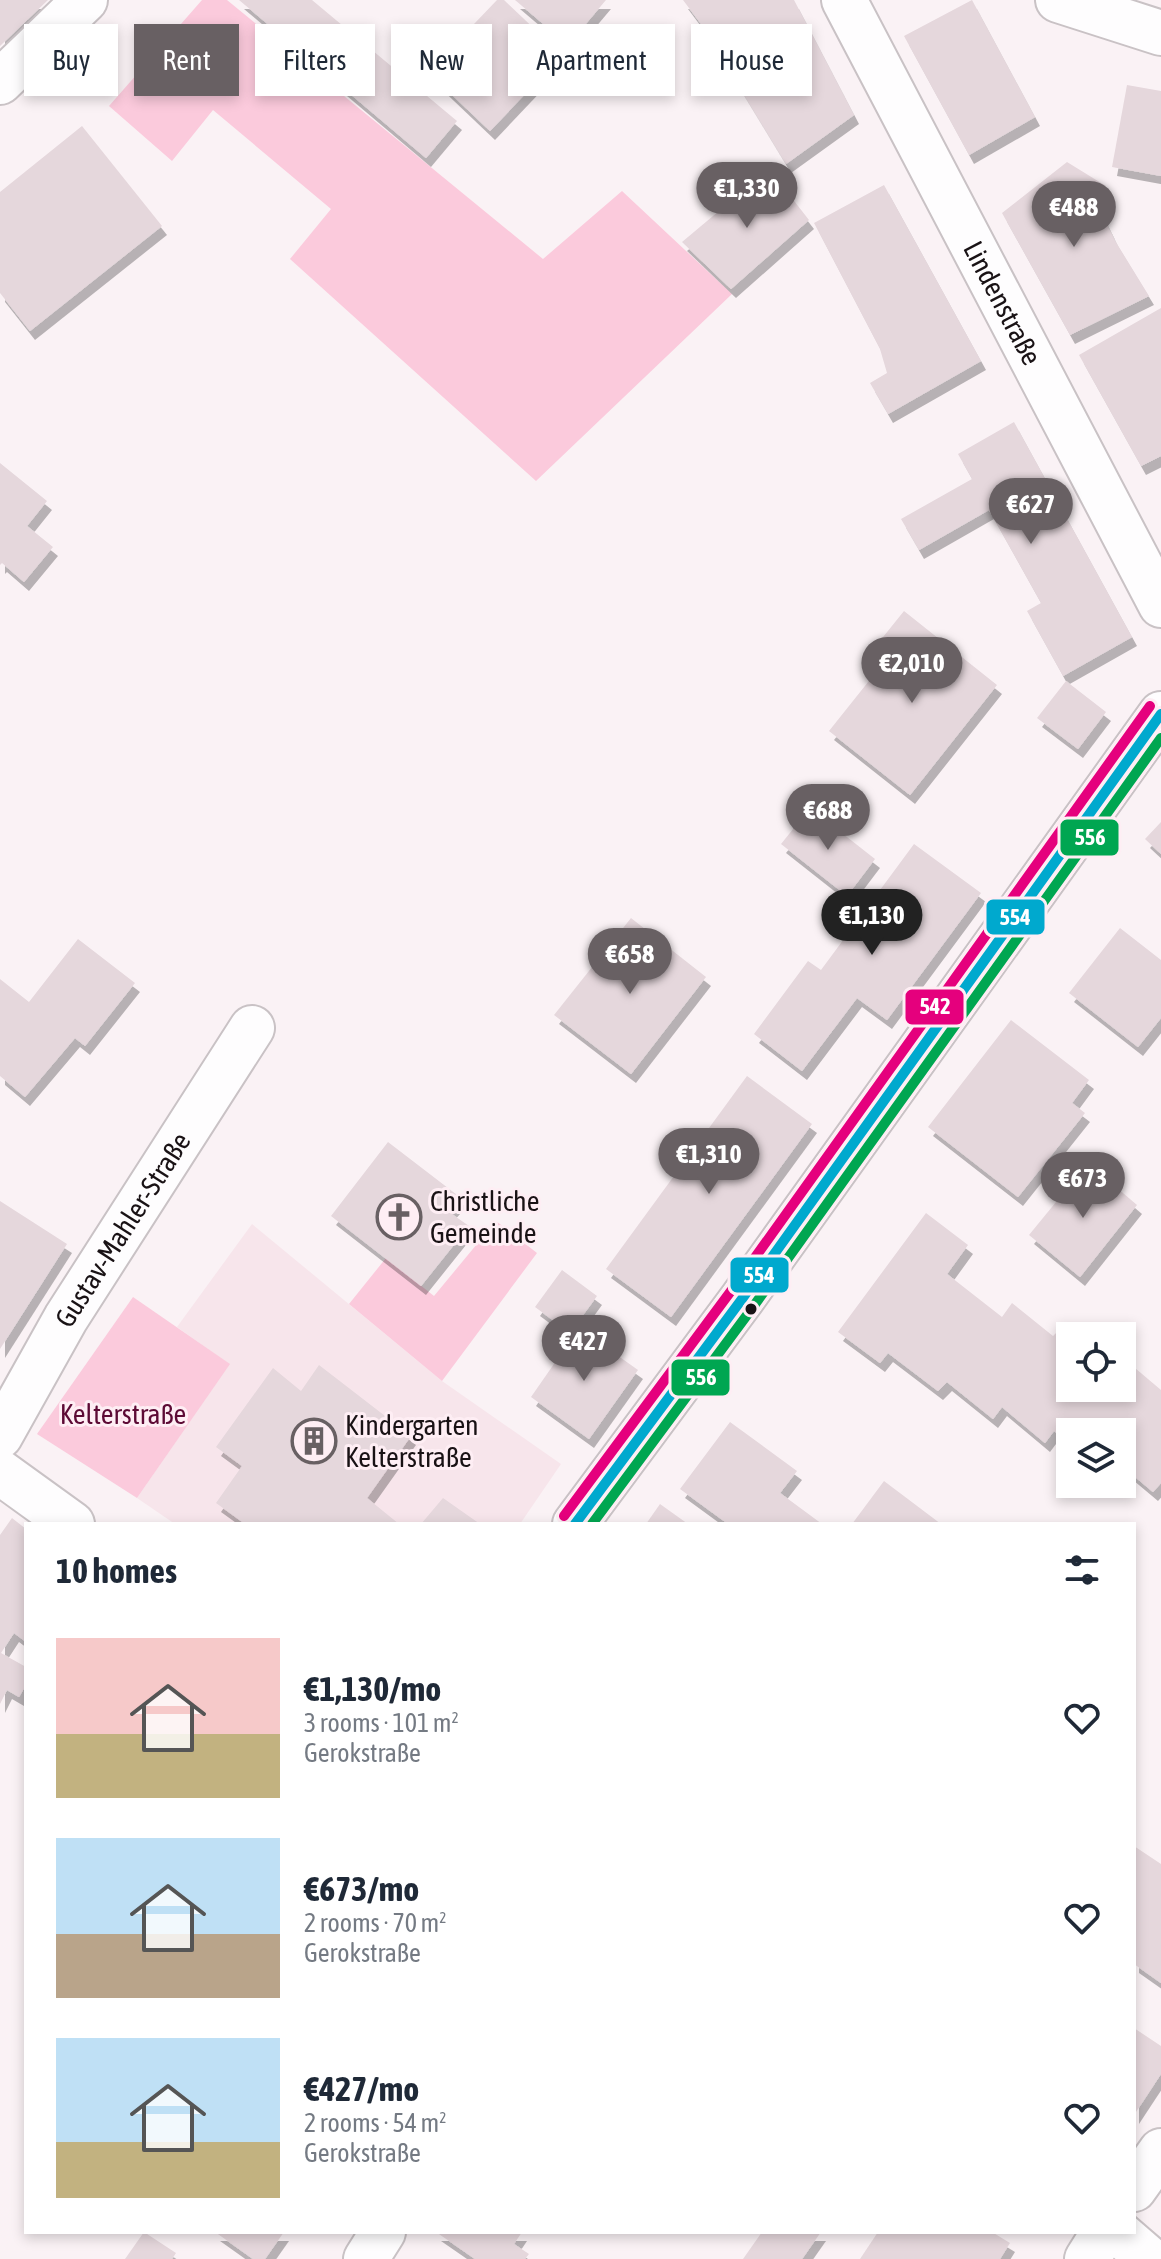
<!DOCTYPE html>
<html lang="en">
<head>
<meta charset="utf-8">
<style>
  :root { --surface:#fff; --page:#f6f6f7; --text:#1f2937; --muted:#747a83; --accent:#686063 }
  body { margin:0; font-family:"Asap Condensed",sans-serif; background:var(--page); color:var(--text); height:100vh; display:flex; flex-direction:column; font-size:30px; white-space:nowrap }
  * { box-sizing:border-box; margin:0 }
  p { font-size:26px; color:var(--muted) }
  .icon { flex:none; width:44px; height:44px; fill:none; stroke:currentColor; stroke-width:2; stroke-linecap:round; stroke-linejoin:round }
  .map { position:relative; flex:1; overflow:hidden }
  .details { position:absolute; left:24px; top:1522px; width:1112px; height:712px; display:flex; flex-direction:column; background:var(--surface); border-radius:0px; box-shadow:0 4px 12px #0003 }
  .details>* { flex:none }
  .top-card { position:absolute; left:24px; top:24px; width:1114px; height:72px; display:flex; gap:16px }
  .buttons { position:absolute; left:1056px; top:1322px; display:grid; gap:16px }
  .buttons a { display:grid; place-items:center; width:80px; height:80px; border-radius:0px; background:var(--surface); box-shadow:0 4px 12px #0003; font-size:40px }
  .price { position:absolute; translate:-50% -68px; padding:0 18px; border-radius:28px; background:var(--accent); color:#fff; font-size:26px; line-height:52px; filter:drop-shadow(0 2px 4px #0008) }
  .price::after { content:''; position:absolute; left:50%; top:48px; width:24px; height:18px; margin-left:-12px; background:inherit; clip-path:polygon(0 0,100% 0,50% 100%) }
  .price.current { background:#222; color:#fff }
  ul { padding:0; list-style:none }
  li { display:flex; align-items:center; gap:24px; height:200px; padding:0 32px }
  li span { display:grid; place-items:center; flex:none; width:224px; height:160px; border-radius:0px; color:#555 }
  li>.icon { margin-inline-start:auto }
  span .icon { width:96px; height:96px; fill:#fffc; stroke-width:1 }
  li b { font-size:34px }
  h2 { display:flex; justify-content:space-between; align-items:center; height:96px; padding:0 32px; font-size:34px }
  .tag { padding:0 28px; border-radius:0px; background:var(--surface); box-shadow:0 4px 12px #0003; font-size:28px; line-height:72px }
  .tag.current { background:var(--accent); color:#fff }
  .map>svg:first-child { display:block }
  .built { fill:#f7e5eb }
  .green { fill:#fbcadc }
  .building { fill:#e5d7dc; filter:url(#shadow) }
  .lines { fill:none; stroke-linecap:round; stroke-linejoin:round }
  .minor-casing { stroke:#c9c2c5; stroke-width:48 }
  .minor { stroke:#fefdfe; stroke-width:44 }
  .bus-1-casing { stroke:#feeef4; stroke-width:16 }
  .bus-2-casing { stroke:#feeef4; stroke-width:16 }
  .bus-3-casing { stroke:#feeef4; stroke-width:16 }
  .bus-1 { stroke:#00a9ce; stroke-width:10 }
  .bus-2 { stroke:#00a651; stroke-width:10 }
  .bus-3 { stroke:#e5007d; stroke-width:10 }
  .bus-dot { fill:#191215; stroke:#feeef4; stroke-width:3 }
  .labels { text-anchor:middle; stroke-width:6; stroke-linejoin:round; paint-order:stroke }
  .street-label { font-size:28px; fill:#191215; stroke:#feeef4 }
  .poi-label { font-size:28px; fill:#191215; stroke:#feeef4; text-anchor:start }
  .park-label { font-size:28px; fill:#5d0a35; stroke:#feeef4 }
  .line-badge { stroke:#feeef4; stroke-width:3 }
  .badge-label { font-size:22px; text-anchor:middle; font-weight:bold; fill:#fff }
</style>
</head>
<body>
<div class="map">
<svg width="1161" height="2259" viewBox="0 0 1161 2259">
  <defs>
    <filter id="shadow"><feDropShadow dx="5" dy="9" stdDeviation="0" flood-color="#0004"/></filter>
  </defs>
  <rect width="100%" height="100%" fill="#faf2f5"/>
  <!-- built -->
  <polygon class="built" points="252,1224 442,1381 561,1464 520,1524 175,1524 137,1498 229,1364 177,1327"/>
  <!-- green -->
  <g class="green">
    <polygon points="202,0 227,0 543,259 622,191 732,294 536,481 290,259 331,209 213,110 172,161 109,106"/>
    <polygon points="496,1221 537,1253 442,1381 349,1304 386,1258 434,1296"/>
    <polygon points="133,1297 230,1364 137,1498 37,1434"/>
  </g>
  <!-- building -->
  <g class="building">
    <polygon points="0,0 48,0 0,46"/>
    <polygon points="239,0 312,0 457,121 426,158"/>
    <polygon points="497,0 504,0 562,55 490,131 428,72"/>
    <polygon points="515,0 606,0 568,45"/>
    <polygon points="683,0 794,0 854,115 786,164 701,24"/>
    <polygon points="972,0 1035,117 969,155 904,36"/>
    <polygon points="1127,85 1161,91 1161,176 1112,167"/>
    <polygon points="82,126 162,226 30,331 0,293 0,192"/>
    <polygon points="1067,162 1106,186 1092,194 1114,239 1149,296 1070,335 1002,213"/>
    <polygon points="769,169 809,220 731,289 682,242"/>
    <polygon points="884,185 981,361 888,414 870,383 887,373 880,349 814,223"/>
    <polygon points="1161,308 1161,456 1141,466 1079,355"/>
    <polygon points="1014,422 1132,637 1063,676 1027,611 1041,603 989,510 919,550 901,519 972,479 958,454"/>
    <polygon points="0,463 47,501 27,526 53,547 24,582 2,563 0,565"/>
    <polygon points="904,611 997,685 910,795 829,731 892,652 879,642"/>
    <polygon points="1066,681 1106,712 1078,749 1037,718"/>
    <polygon points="810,808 875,859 847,896 781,844"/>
    <polygon points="1161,822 1161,854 1145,839"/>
    <polygon points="914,844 981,893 887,1020 857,998 802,1071 754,1034 808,961 821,970"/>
    <polygon points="631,918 706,977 631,1074 554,1015"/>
    <polygon points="1120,928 1161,960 1161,1018 1138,1047 1069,993"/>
    <polygon points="78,939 135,983 85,1046 75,1038 25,1097 0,1076 0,979 29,1002"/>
    <polygon points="1011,1020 1089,1080 1072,1103 1085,1113 1018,1197 928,1127"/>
    <polygon points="747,1076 812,1124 671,1317 606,1269"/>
    <polygon points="388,1142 461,1198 449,1212 469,1226 421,1286 331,1216"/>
    <polygon points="1088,1163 1137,1205 1080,1277 1029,1235"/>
    <polygon points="0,1201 67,1244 0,1349"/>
    <polygon points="926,1213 968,1245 947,1274 1002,1317 1012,1303 1053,1336 1062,1327 1074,1336 1070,1336 1070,1388 1122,1388 1122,1357 1161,1390 1161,1483 1153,1492 1122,1466 1122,1432 1070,1432 1070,1444 1054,1431 1045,1443 1002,1407 993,1419 947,1382 938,1391 888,1353 880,1363 838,1332"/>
    <polygon points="562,1270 597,1296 570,1333 535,1307"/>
    <polygon points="579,1328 638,1370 589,1439 531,1397"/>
    <polygon points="319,1365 411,1436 367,1498 399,1524 245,1524 216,1503 242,1466 216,1447 273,1368 301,1391"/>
    <polygon points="730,1422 797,1471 780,1493 822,1524 728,1524 680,1489"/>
    <polygon points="884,1481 941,1524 852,1524"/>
    <polygon points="443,1498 480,1524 421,1524"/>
    <polygon points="660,1504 688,1524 646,1524"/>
    <polygon points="12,1518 26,1529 26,1642 14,1633 1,1653 26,1667 26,1685 19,1697 7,1690 0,1704 0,1535"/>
    <polygon points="1134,1846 1161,1864 1161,1983 1134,1964"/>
    <polygon points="1134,2028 1161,2046 1161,2074 1134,2115"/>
    <polygon points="144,2232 176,2253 172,2259 125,2259"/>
    <polygon points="215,2232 284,2232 265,2259 253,2259"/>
    <polygon points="436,2232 522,2232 514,2244 529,2254 525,2259 475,2259"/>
    <polygon points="762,2232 821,2232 802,2259 743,2259"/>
    <polygon points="878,2232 992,2232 1010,2243 1000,2259 860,2259"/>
  </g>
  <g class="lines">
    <!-- minor casing -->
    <g class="minor-casing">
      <g id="minor">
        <path id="s1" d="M844,0L1161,605"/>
        <polyline points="1058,0 1161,33"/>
        <polyline points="0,82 85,0"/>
        <path id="s2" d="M0,1436L66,1318L252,1028"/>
        <polyline points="0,1472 72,1524"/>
        <polyline points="575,1524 742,1299 1161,714"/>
        <polyline points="1134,2189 1161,2151"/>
        <polyline points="1118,2232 1149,2259"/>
        <polyline points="366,2259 383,2232"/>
        <polyline points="1087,2259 1104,2232"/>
      </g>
    </g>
    <!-- minor -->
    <use href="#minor" class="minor"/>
    <!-- bus-1 casing -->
    <g class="bus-1-casing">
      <polyline id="bus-1" points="575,1524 742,1299 1161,714"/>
    </g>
    <!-- bus-2 casing -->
    <g class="bus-2-casing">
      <polyline id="bus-2" points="592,1524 753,1307 1161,738"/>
    </g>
    <!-- bus-3 casing -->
    <g class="bus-3-casing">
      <polyline id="bus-3" points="564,1516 731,1291 1150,706"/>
    </g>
    <!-- bus-1 -->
    <use href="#bus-1" class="bus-1"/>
    <!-- bus-2 -->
    <use href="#bus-2" class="bus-2"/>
    <!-- bus-3 -->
    <use href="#bus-3" class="bus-3"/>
  </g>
  <!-- icons -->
  <defs>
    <g id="church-ring" transform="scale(2.3)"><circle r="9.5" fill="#feeef4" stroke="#686063" stroke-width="1.5"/><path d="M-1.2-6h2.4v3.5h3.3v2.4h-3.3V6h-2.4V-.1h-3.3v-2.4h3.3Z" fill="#686063"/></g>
    <g id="building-ring" transform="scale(2.3)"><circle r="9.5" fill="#feeef4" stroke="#686063" stroke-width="1.5"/><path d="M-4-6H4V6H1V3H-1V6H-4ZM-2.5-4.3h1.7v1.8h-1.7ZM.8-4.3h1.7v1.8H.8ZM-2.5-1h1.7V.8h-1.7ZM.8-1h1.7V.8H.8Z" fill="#686063"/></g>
  </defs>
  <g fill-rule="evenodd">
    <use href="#church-ring" x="399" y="1217"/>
    <use href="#building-ring" x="314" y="1441"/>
  </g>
  <!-- markers -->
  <circle class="bus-dot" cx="751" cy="1309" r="7"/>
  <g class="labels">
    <!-- street labels -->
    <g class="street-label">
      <text dy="10" stroke="none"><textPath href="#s1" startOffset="342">Lindenstraße</textPath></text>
      <text dy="10" stroke="none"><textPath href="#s2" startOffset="240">Gustav-Mahler-Straße</textPath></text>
    </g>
    <!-- poi labels -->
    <g class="poi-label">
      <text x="430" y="1211">Christliche<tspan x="430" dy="32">Gemeinde</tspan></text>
      <text x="345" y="1435">Kindergarten<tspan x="345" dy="32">Kelterstraße</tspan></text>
    </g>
    <!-- park labels -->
    <g class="park-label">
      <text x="123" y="1424">Kelterstraße</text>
    </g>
  </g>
  <g class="line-badge">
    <rect x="1059" y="818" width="61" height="39" rx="8" fill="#00a651"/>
    <rect x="985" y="898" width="61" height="38" rx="8" fill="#00a9ce"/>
    <rect x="904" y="988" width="61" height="38" rx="8" fill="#e5007d"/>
    <rect x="729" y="1256" width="61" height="38" rx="8" fill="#00a9ce"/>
    <rect x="670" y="1358" width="61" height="39" rx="8" fill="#00a651"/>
  </g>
  <g class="badge-label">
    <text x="1090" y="845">556</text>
    <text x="1015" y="925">554</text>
    <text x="935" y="1014">542</text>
    <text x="759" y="1283">554</text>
    <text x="701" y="1385">556</text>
  </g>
</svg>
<div class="buttons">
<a><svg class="icon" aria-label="locate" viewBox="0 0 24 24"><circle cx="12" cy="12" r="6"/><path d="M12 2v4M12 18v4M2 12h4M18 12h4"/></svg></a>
<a><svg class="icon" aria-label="layers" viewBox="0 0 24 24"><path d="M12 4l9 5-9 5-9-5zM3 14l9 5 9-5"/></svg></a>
</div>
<b class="price" style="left:747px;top:230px">€1,330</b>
<b class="price" style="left:1074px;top:249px">€488</b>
<b class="price" style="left:1031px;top:546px">€627</b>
<b class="price" style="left:912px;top:705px">€2,010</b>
<b class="price" style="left:828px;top:852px">€688</b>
<b class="price current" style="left:872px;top:957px">€1,130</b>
<b class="price" style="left:630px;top:996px">€658</b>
<b class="price" style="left:709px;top:1196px">€1,310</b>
<b class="price" style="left:1083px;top:1220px">€673</b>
<b class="price" style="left:584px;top:1383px">€427</b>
<div class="top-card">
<a class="tag">Buy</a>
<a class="tag current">Rent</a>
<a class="tag">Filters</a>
<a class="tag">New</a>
<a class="tag">Apartment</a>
<a class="tag">House</a>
</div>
<section class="details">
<h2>10 homes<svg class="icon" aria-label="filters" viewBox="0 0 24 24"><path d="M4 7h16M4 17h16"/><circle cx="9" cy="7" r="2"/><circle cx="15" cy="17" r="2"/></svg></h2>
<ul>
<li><span style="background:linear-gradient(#f6c9c9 60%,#c2b280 0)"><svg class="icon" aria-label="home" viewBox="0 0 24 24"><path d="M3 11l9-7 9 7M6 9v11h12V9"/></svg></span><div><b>€1,130/mo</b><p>3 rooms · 101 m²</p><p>Gerokstraße</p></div><svg class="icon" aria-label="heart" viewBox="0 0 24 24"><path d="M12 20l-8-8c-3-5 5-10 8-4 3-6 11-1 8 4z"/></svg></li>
<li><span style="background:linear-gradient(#bfe0f5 60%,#b9a48a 0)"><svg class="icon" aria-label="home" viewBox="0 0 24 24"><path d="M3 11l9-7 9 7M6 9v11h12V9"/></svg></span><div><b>€673/mo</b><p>2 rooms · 70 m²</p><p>Gerokstraße</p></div><svg class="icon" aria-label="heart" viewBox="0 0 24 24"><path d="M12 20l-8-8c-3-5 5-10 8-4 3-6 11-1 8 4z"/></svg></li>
<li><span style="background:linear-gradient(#bfe0f5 65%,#c2b280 0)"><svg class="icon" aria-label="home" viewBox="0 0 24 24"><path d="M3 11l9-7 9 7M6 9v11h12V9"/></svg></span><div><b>€427/mo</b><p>2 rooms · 54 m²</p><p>Gerokstraße</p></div><svg class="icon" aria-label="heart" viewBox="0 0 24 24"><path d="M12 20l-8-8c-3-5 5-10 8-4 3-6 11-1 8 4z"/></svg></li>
</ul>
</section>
</div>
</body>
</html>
